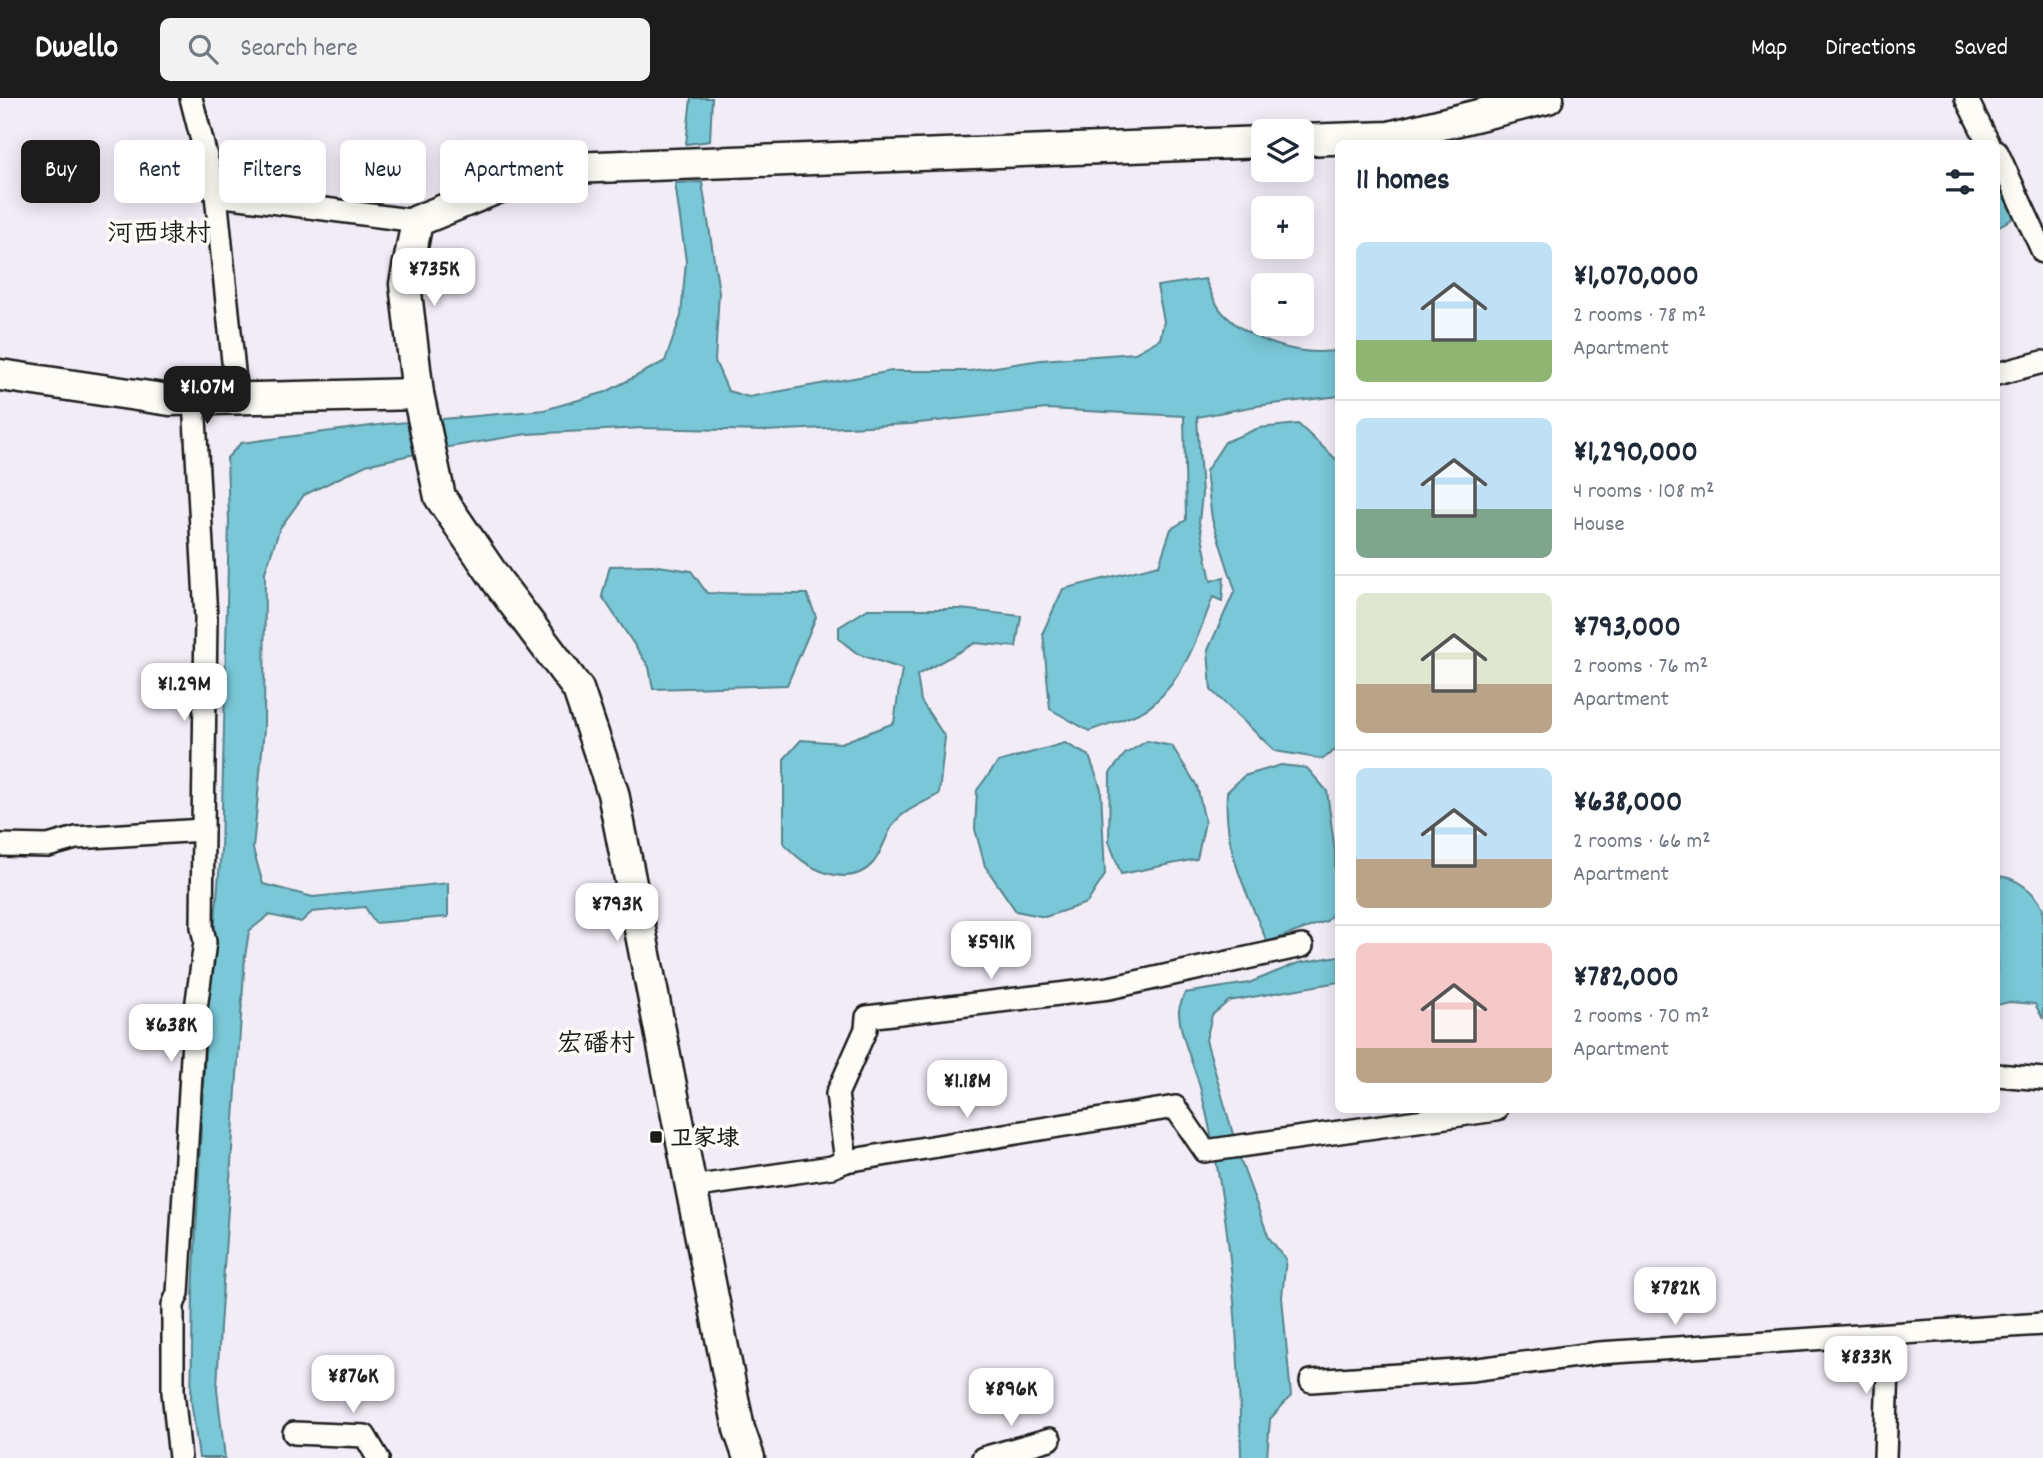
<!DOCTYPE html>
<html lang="en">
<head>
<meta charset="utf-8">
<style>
  :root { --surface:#fff; --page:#f2f2f3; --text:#1f2937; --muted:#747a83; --line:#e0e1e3; --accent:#1c1c1c }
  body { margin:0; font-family:Dekko,"LXGW WenKai TC",sans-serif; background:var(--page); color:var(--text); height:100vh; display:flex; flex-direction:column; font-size:26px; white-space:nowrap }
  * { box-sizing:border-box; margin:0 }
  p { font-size:23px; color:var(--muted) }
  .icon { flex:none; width:38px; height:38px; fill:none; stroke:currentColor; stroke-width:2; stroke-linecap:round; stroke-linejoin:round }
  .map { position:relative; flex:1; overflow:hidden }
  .details { position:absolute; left:1335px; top:42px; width:665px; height:973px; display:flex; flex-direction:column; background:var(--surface); border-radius:10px; box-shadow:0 4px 18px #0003 }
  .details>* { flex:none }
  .hud { position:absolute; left:21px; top:42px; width:665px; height:63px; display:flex; gap:14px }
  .fabs { position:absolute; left:1251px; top:21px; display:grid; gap:14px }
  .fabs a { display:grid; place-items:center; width:63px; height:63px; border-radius:10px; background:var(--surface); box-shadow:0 4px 18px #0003; font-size:35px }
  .price { position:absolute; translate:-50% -60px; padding:0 16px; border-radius:14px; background:#fff; color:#222; font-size:23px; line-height:46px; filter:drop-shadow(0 2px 4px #0008) }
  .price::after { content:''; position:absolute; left:50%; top:42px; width:21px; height:16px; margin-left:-10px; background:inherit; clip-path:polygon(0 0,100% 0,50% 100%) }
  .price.on { background:var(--accent); color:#fff }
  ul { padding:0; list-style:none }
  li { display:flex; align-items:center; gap:21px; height:175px; padding:0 21px }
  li+li { border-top:2px solid var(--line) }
  li span { display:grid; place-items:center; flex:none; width:196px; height:140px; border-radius:10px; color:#555 }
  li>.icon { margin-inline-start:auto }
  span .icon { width:84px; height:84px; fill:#fffc; stroke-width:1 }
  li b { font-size:30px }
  h2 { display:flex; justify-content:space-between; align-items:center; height:84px; padding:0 21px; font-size:30px }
  .tag { padding:0 24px; border-radius:10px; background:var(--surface); box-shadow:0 4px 18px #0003; font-size:24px; line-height:63px }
  .tag.on { background:var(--accent); color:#fff }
  header { display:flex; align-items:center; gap:42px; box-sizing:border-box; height:98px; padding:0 35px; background:var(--accent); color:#fff }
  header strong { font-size:33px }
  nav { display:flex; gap:38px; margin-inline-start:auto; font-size:24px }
  .search { width:490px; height:63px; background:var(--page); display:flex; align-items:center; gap:18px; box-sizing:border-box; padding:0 24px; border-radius:10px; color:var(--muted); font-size:26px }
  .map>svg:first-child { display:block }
  .water { fill:#79c7d7; stroke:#54838c; stroke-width:2 }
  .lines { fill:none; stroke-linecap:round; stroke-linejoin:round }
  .street-casing { stroke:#1c1c1c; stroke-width:26 }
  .secondary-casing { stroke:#1c1c1c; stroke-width:35 }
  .street { stroke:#fdfcf7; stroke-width:21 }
  .secondary { stroke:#fdfcf7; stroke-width:30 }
  .poi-dot { fill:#1c1c1c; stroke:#fdfcf7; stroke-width:2.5 }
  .labels { text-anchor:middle; stroke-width:7; stroke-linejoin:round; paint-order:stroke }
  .poi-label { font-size:23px; font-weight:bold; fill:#1c1c1c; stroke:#fdfcf7; text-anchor:start }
  .quarter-label { font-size:26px; fill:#1c1c1c; stroke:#fdfcf7 }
</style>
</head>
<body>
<header>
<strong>Dwello</strong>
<div class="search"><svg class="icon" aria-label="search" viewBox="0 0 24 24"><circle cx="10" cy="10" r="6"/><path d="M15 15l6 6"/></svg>Search here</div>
<nav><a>Map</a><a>Directions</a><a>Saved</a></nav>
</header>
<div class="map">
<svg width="2043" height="1360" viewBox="0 0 2043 1360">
  <rect width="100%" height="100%" fill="#f2ecf7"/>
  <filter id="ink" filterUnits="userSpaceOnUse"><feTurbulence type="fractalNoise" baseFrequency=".0143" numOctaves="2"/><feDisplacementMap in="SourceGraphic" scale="14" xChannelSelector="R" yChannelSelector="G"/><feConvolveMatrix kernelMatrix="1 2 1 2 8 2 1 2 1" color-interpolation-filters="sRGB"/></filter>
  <g filter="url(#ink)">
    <!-- water -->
    <g class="water">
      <polygon points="691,0 712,0 710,43 686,46"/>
      <polygon points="1997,82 2015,119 1997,129"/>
      <path d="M702,84L719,194L715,263L728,293L749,299L892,273H970L1041,262L1135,255L1160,241L1164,223L1157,188L1205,181C1210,192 1215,207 1223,215C1250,243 1301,260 1339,252V298L1256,308L1197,319L1202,396L1199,424L1211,483L1224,479L1222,503L1213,499C1199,536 1184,580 1153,606C1141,618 1106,626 1089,633L1050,611L1043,534L1063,491L1159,467L1171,431L1186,422L1184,318L1046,311L910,326L764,333L643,330L527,336L437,351L366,367L304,397L280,430L265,474L264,631L253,751L263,786L313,799L448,785V819L375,825L365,809L312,814L301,824L269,817L249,833L245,859L220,1229L217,1291L225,1360H199L191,1302L193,1195L206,930L221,752L229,423L227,360L241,345L386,326L544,312L606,294L665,263L681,218L686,163L675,85Z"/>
      <polygon points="1298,326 1339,364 1339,649 1323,661 1275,653 1211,592 1208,552 1235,492 1212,421 1206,373 1225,344 1259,330"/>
      <polygon points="652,467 691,473 707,495 807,496 816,519 787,587 653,591 649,569 602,498 610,468"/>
      <path d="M868,511H960L1021,518L1016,549L975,545L917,577L921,603L945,639L939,696C927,703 911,709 901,718C887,729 884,752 873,765C848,793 803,770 784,745V661L801,642L841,645L894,625L902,571L858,556L839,541V529Z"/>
      <polygon points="1147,643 1172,648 1197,688 1205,724 1197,761 1121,776 1109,743 1110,675 1125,656"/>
      <polygon points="1065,645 1089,658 1101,691 1105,777 1087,805 1045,819 1016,813 985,768 975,731 977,692 998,664"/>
      <path d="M1281,667L1307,670L1327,693L1335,754V811L1327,823L1267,844C1246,792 1223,752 1227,694L1244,678Z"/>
      <path d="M1997,778C2015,778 2035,794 2043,810V921L2035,906L2009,904L1997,907Z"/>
      <path d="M1339,858V884L1229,903L1212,917L1206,942L1241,1064L1269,1140L1286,1161L1282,1199L1291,1298L1270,1321L1267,1360H1241C1239,1238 1231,1112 1201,993C1195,969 1180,939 1179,915C1178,909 1183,901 1185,895L1249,885L1298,865Z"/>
    </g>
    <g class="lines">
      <!-- street casing -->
      <g class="street-casing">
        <g id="street">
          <polyline points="191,0 216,97 237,302"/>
          <polyline points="1966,0 1989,46"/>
          <polyline points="1997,54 2043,154"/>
          <polyline points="216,97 417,123"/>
          <polyline points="1997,276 2043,264"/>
          <polyline points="194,302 206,520 203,732"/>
          <polyline points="0,747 48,748 76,740 203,732 202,829 205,844 194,925 178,1195 173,1207 173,1294 180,1360"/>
          <polyline points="1997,977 2043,981"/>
          <polyline points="846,1063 837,996 866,931 867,919 1109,890 1302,848"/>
          <polyline points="691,1089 832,1069 846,1063 1175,1009 1205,1053 1496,1012"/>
          <polyline points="1311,1283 1471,1272 1599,1255 2043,1226"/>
          <polyline points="294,1335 365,1338 378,1360"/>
          <polyline points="983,1360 1050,1341"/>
          <polyline points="1885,1360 1889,1237"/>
        </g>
      </g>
      <!-- secondary casing -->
      <g class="secondary-casing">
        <g id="secondary">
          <polyline points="1302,42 1389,39 1548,0"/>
          <polyline points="0,277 170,302 418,296"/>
          <polyline points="749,1360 739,1331 613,695 578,591 498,484 440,399 418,296 405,186 417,123 544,71 1264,44"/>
        </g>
      </g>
      <!-- street -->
      <use href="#street" class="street"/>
      <!-- secondary -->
      <use href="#secondary" class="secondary"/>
    </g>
  </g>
  <!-- markers -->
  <rect class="poi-dot" x="649" y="1032" width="14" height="14" rx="3.5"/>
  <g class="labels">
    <!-- poi labels -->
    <g class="poi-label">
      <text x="670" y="1047">卫家埭</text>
    </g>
    <!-- quarter labels -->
    <g class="quarter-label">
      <text x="159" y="143">河西埭村</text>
      <text x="596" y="953">宏磻村</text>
    </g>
  </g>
</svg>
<div class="fabs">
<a><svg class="icon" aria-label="layers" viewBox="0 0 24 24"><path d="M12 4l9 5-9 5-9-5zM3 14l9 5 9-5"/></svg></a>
<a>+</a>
<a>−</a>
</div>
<b class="price" style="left:434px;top:210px">¥735K</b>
<b class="price on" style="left:207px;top:328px">¥1.07M</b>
<b class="price" style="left:184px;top:625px">¥1.29M</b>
<b class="price" style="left:617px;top:845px">¥793K</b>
<b class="price" style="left:991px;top:883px">¥591K</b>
<b class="price" style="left:171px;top:966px">¥638K</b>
<b class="price" style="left:967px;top:1022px">¥1.18M</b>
<b class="price" style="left:1675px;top:1229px">¥782K</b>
<b class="price" style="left:1866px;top:1298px">¥833K</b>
<b class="price" style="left:353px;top:1317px">¥876K</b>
<b class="price" style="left:1011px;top:1330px">¥896K</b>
<div class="hud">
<a class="tag on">Buy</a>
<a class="tag">Rent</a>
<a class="tag">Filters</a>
<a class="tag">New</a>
<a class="tag">Apartment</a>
</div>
<section class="details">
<h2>11 homes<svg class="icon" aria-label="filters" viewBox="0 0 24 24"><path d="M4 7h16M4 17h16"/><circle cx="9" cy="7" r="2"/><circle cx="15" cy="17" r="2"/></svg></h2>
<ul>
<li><span style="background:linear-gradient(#bfe0f5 70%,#8fb573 0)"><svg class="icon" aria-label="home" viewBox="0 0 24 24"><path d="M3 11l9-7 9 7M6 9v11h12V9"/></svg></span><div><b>¥1,070,000</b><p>2 rooms · 78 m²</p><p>Apartment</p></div></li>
<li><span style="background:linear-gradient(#bfe0f5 65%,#7fa58c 0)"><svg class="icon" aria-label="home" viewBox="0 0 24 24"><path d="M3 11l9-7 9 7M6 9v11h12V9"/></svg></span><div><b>¥1,290,000</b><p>4 rooms · 108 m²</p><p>House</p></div></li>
<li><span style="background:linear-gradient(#dfe7d0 65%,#b9a48a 0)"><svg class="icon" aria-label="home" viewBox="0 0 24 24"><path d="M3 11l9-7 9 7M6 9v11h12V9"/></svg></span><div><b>¥793,000</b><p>2 rooms · 76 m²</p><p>Apartment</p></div></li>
<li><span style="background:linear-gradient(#bfe0f5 65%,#b9a48a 0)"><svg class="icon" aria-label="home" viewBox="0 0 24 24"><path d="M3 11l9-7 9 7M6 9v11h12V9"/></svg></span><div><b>¥638,000</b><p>2 rooms · 66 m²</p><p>Apartment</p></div></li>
<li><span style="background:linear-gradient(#f6c9c9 75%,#b9a48a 0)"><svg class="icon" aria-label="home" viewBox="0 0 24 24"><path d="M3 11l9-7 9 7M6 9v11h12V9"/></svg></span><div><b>¥782,000</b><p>2 rooms · 70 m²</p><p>Apartment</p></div></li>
</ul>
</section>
</div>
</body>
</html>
